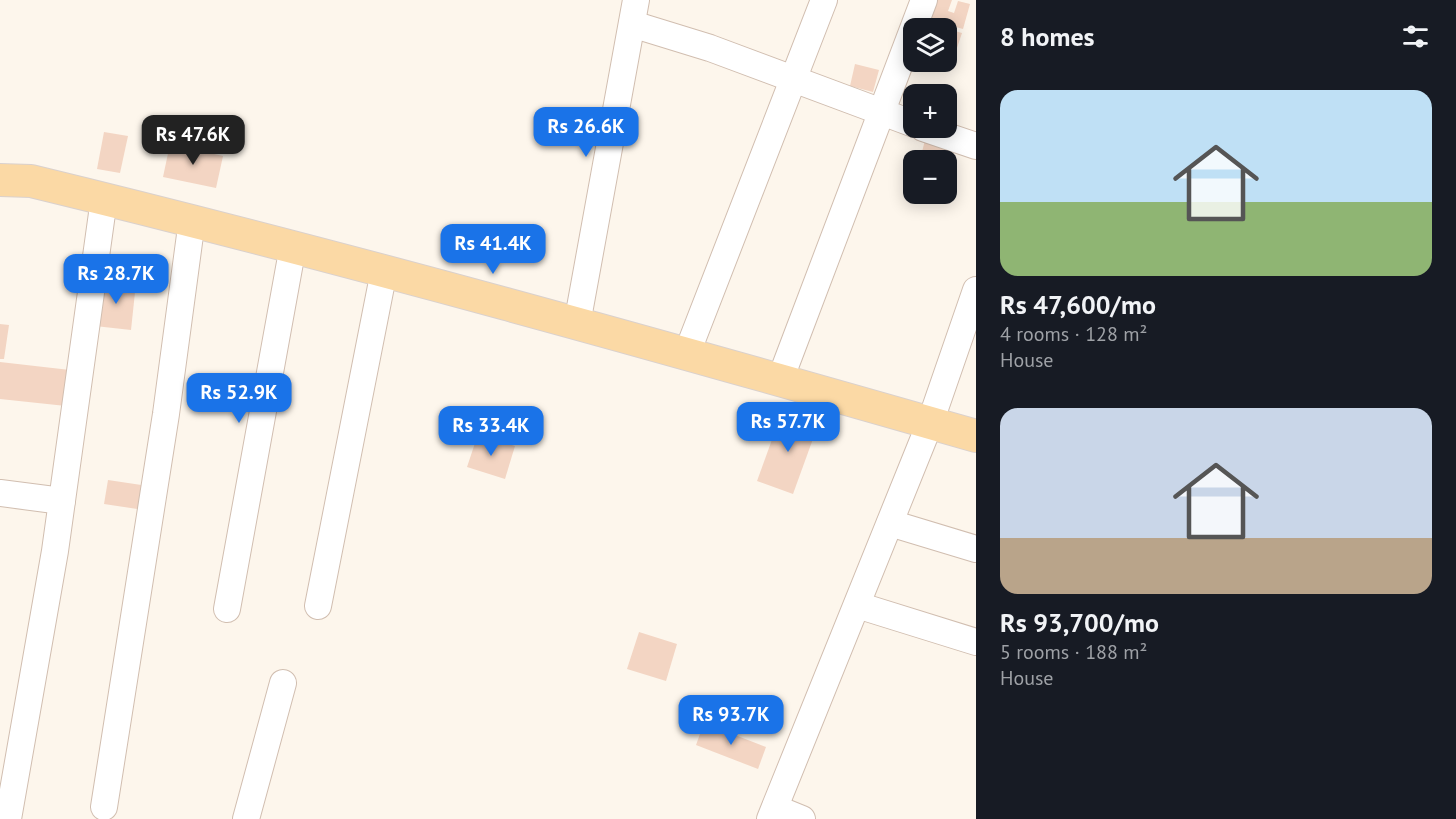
<!DOCTYPE html>
<html lang="en">
<head>
<meta charset="utf-8">
<style>
  :root { --surface:#171b24; --page:#20242c; --text:#f1f3f6; --muted:#9ea1a6; --accent:#1a73e8 }
  body { margin:0; font-family:"PT Sans",sans-serif; background:var(--page); color:var(--text); height:100vh; display:flex; flex-direction:column; font-size:22px; white-space:nowrap }
  * { box-sizing:border-box; margin:0 }
  p { font-size:20px; color:var(--muted) }
  .icon { flex:none; width:33px; height:33px; fill:none; stroke:currentColor; stroke-width:2; stroke-linecap:round; stroke-linejoin:round }
  .map { position:relative; flex:1; overflow:hidden }
  .side { display:flex; flex-direction:column; background:var(--surface); width:480px }
  .side>* { flex:none }
  .controls { position:absolute; left:903px; top:18px; display:grid; gap:12px }
  .controls a { display:grid; place-items:center; width:54px; height:54px; border-radius:12px; background:var(--surface); box-shadow:0 3px 15px #0003; font-size:30px }
  .price { position:absolute; translate:-50% -51px; padding:0 14px; border-radius:12px; background:var(--accent); color:#fff; font-size:20px; line-height:39px; filter:drop-shadow(0 2px 3px #0008) }
  .price::after { content:''; position:absolute; left:50%; top:36px; width:18px; height:14px; margin-left:-9px; background:inherit; clip-path:polygon(0 0,100% 0,50% 100%) }
  .price.selected { background:#222; color:#fff }
  ul { padding:0; list-style:none }
  li { display:grid; align-content:center; gap:12px; height:318px; padding:0 24px }
  li span { display:grid; place-items:center; height:186px; border-radius:18px; color:#555 }
  li>.icon { margin-inline-start:auto }
  span .icon { width:108px; height:108px; fill:#fffc; stroke-width:1 }
  li b { font-size:26px }
  h2 { display:flex; justify-content:space-between; align-items:center; height:72px; padding:0 24px; font-size:26px }
  main { display:flex; flex:1; min-height:0 }
  .map>svg:first-child { display:block }
  .building { fill:#f3d5c3 }
  .lines { fill:none; stroke-linecap:round; stroke-linejoin:round }
  .minor-casing { stroke:#d1beb0; stroke-width:28 }
  .major-casing { stroke:#dad1cd; stroke-width:34 }
  .minor { stroke:#fff; stroke-width:26 }
  .major { stroke:#fbd9a5; stroke-width:32 }
</style>
</head>
<body>
<main>
<div class="map">
<svg width="976" height="819" viewBox="0 0 976 819">
  <rect width="100%" height="100%" fill="#fdf6ec"/>
  <!-- building -->
  <g class="building">
    <polygon points="933,0 952,0 948,11 954,13 958,1 970,4 963,29 927,19"/>
    <polygon points="948,29 962,33 956,51 946,48"/>
    <polygon points="855,64 879,70 873,92 850,86"/>
    <polygon points="104,132 128,136 120,173 97,169"/>
    <polygon points="925,140 948,146 944,160 920,160"/>
    <polygon points="170,144 223,156 216,188 163,177"/>
    <polygon points="100,279 136,283 131,330 95,326"/>
    <polygon points="0,324 9,325 4,359 0,359"/>
    <polygon points="0,362 70,370 66,406 0,399"/>
    <polygon points="782,412 818,425 793,494 757,481"/>
    <polygon points="478,434 515,446 505,479 467,467"/>
    <polygon points="108,480 148,486 144,510 104,504"/>
    <polygon points="639,632 677,644 666,681 627,669"/>
    <polygon points="704,723 766,747 758,769 696,745"/>
  </g>
  <g class="lines">
    <!-- minor casing -->
    <g class="minor-casing">
      <g id="minor">
        <polyline points="632,24 710,48 914,124"/>
        <polyline points="923,128 976,146"/>
        <polyline points="577,324 636,0"/>
        <polyline points="687,353 824,0"/>
        <polyline points="780,380 924,0"/>
        <polyline points="0,493 62,501"/>
        <polyline points="890,523 976,549"/>
        <polyline points="857,605 976,642"/>
        <polyline points="318,606 384,271"/>
        <polyline points="227,609 293,246"/>
        <polyline points="104,807 166,414 192,220"/>
        <polyline points="775,808 802,819"/>
        <polyline points="8,819 55,551 104,199"/>
        <polyline points="246,819 283,683"/>
        <polyline points="770,819 930,423 976,290"/>
      </g>
    </g>
    <!-- major casing -->
    <g class="major-casing">
      <path id="major" d="M0,180L31,181C348,258 662,346 976,436"/>
    </g>
    <!-- minor -->
    <use href="#minor" class="minor"/>
    <!-- major -->
    <use href="#major" class="major"/>
  </g>
</svg>
<div class="controls">
<a><svg class="icon" aria-label="layers" viewBox="0 0 24 24"><path d="M12 4l9 5-9 5-9-5zM3 14l9 5 9-5"/></svg></a>
<a>+</a>
<a>−</a>
</div>
<b class="price" style="left:586px;top:158px">Rs 26.6K</b>
<b class="price selected" style="left:193px;top:166px">Rs 47.6K</b>
<b class="price" style="left:493px;top:275px">Rs 41.4K</b>
<b class="price" style="left:116px;top:305px">Rs 28.7K</b>
<b class="price" style="left:239px;top:424px">Rs 52.9K</b>
<b class="price" style="left:788px;top:453px">Rs 57.7K</b>
<b class="price" style="left:491px;top:457px">Rs 33.4K</b>
<b class="price" style="left:731px;top:746px">Rs 93.7K</b>
</div>
<section class="side">
<h2>8 homes<svg class="icon" aria-label="filters" viewBox="0 0 24 24"><path d="M4 7h16M4 17h16"/><circle cx="9" cy="7" r="2"/><circle cx="15" cy="17" r="2"/></svg></h2>
<ul>
<li><span style="background:linear-gradient(#bfe0f5 60%,#8fb573 0)"><svg class="icon" aria-label="home" viewBox="0 0 24 24"><path d="M3 11l9-7 9 7M6 9v11h12V9"/></svg></span><div><b>Rs 47,600/mo</b><p>4 rooms · 128 m²</p><p>House</p></div></li>
<li><span style="background:linear-gradient(#c9d6e8 70%,#b9a48a 0)"><svg class="icon" aria-label="home" viewBox="0 0 24 24"><path d="M3 11l9-7 9 7M6 9v11h12V9"/></svg></span><div><b>Rs 93,700/mo</b><p>5 rooms · 188 m²</p><p>House</p></div></li>
</ul>
</section>
</main>
</body>
</html>
